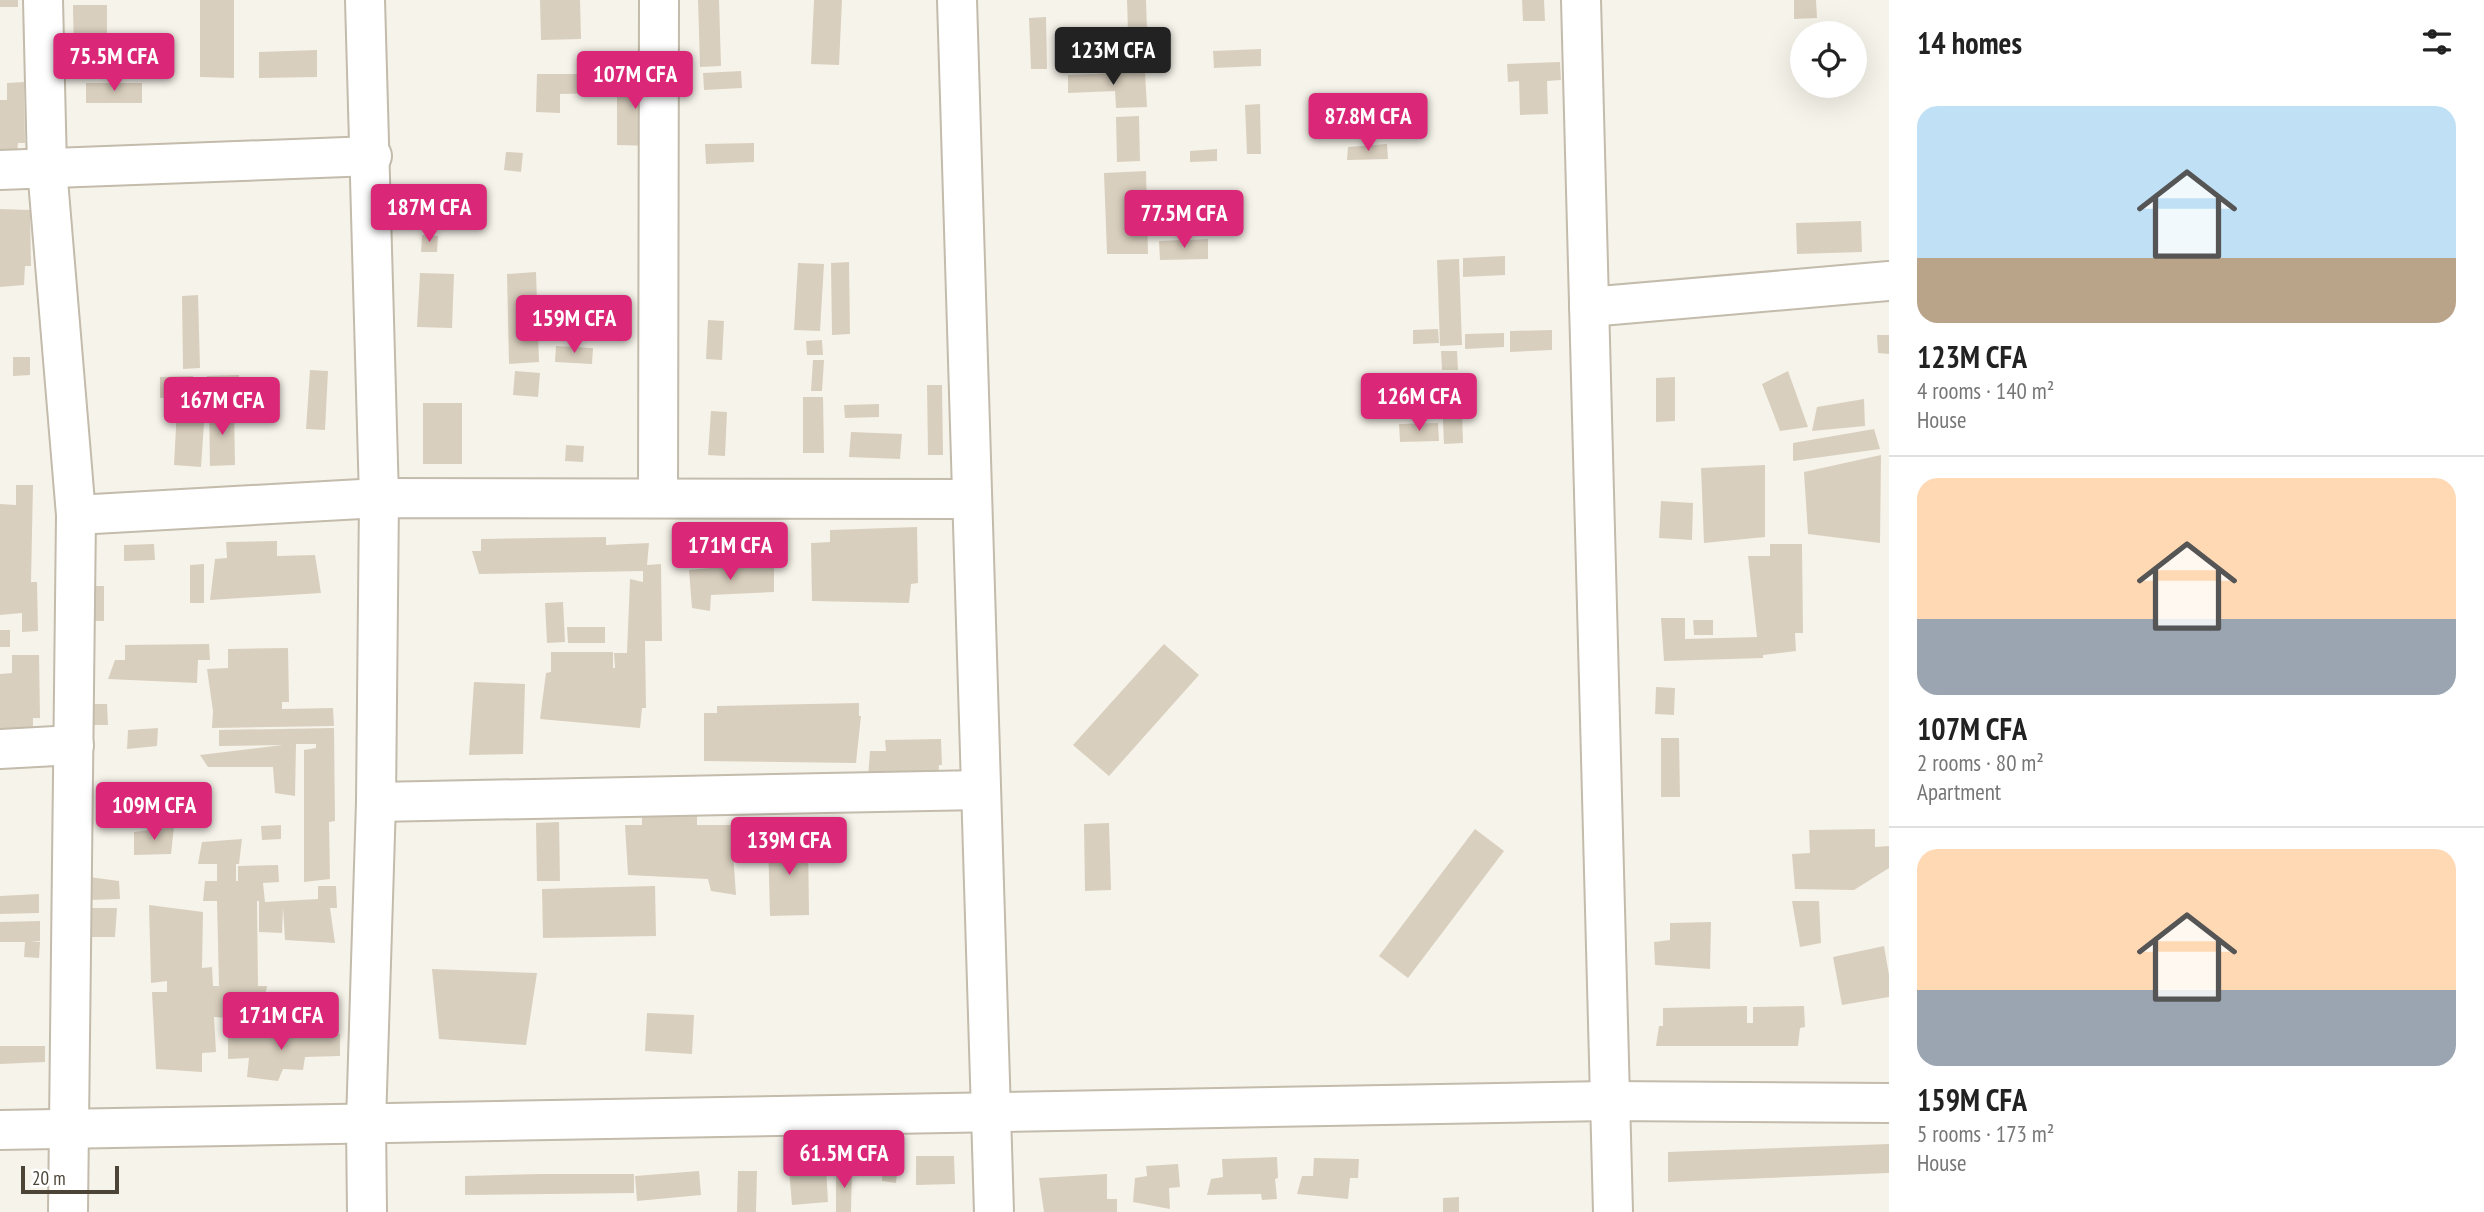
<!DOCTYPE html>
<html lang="en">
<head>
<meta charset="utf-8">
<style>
  :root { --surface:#fff; --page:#f2f2f2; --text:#222; --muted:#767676; --line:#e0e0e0; --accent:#db2777 }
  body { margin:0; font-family:"PT Sans Narrow",sans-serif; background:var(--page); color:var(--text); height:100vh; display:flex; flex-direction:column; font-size:26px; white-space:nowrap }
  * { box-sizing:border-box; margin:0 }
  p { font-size:23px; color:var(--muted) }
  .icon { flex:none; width:38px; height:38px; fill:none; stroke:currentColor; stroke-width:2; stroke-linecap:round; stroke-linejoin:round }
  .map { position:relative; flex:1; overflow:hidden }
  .drawer { display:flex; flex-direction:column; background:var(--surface); width:595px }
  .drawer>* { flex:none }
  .tools { position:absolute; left:1790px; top:21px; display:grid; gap:14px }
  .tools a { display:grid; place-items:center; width:77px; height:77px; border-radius:50%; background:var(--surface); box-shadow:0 7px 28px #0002; font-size:35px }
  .scale { position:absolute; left:21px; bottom:18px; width:98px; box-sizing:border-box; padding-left:7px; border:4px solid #4b4437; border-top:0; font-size:19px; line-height:24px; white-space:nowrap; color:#4b4437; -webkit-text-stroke:5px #fff; paint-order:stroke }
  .price { position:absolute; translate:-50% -60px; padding:0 16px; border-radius:7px; background:var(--accent); color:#fff; font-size:23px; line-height:46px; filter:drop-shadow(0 2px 4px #0008) }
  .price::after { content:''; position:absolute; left:50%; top:42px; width:21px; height:16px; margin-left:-10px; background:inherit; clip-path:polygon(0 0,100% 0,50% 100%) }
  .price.current { background:#222; color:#fff }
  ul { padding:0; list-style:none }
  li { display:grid; align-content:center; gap:14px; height:371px; padding:0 28px }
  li+li { border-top:2px solid var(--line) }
  li span { display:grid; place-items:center; height:217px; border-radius:21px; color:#555 }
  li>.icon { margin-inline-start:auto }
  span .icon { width:126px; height:126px; fill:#fffc; stroke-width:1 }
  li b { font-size:30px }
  h2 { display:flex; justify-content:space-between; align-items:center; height:84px; padding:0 28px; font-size:30px }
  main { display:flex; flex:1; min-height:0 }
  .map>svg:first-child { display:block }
  .building { fill:#d9cfbe }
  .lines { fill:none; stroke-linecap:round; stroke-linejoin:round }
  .minor-casing { stroke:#c3bbab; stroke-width:42 }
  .minor { stroke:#fff; stroke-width:38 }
</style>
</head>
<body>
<main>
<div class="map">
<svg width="1889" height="1212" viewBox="0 0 1889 1212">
  <rect width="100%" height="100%" fill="#f6f3ea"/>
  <!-- building -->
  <g class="building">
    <rect x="0" y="0" width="18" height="7"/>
    <polygon points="200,0 234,0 234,78 200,77"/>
    <polygon points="540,0 580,0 581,39 541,40"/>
    <polygon points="698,0 719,0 721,66 700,67"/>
    <polygon points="814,0 842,0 839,65 811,64"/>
    <polygon points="1127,0 1146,0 1148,64 1129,64"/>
    <polygon points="1522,0 1544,0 1545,21 1523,21"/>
    <polygon points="1794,0 1816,0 1817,18 1794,19"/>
    <polygon points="73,5 107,5 107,60 74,60"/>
    <polygon points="1046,17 1047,69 1031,69 1029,18"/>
    <polygon points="1261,49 1261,66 1214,68 1213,51"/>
    <polygon points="317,50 317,77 259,78 259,52"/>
    <polygon points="1560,62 1561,80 1547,81 1548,114 1520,115 1519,81 1508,82 1507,64"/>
    <polygon points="741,71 742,88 704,90 703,73"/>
    <polygon points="1145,72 1147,107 1116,108 1115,91 1068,93 1068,75"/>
    <polygon points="537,74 610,74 610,93 560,94 560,113 536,112"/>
    <polygon points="653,75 653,146 617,145 617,77"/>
    <polygon points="24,82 25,143 18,143 17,154 0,154 0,100 7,100 7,83"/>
    <rect x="86" y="83" width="56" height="20"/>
    <polygon points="1260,104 1261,154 1247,154 1245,105"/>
    <polygon points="1139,116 1140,161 1117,162 1116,117"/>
    <polygon points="754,143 754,162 706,164 705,144"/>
    <polygon points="1387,144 1388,159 1347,160 1348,147"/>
    <polygon points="1217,149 1217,161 1190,162 1190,151"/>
    <polygon points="506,152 523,153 521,172 504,170"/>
    <polygon points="1146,171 1148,254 1107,254 1104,173"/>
    <polygon points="421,192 439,193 438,226 420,226"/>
    <polygon points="0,209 30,210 31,266 25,266 24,285 0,287"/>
    <polygon points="453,211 465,213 463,228 451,227"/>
    <polygon points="1861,221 1862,252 1797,254 1796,223"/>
    <polygon points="422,235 438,236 437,252 421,252"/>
    <polygon points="1208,239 1208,259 1160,260 1159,241"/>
    <polygon points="1505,256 1505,275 1463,277 1463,258"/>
    <polygon points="1459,259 1462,345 1440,346 1437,260"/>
    <polygon points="849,262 850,334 832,335 831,263"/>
    <polygon points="798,263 824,264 820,331 794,330"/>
    <polygon points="536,272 539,362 509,364 507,274"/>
    <polygon points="420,273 454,274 452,328 417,327"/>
    <polygon points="198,295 200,368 183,369 182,296"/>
    <polygon points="708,320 724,321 722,360 706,359"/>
    <polygon points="1438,329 1439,343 1413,344 1413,330"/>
    <polygon points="1552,330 1552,350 1510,352 1510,331"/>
    <polygon points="1504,333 1504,347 1465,349 1465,334"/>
    <polygon points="1877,335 1889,335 1889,354 1878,353"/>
    <polygon points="822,340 823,355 807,355 806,341"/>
    <polygon points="556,346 593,348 592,364 555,362"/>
    <polygon points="1441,351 1457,351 1458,370 1442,370"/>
    <polygon points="13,357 30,357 30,375 13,376"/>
    <polygon points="813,360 824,360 822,391 811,391"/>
    <polygon points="310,370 328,371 325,430 306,429"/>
    <polygon points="515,371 540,373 538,397 513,395"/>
    <polygon points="1788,371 1808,427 1780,431 1762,384"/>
    <polygon points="239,375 240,399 208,400 207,376"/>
    <polygon points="1461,375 1463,443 1444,444 1441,376"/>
    <polygon points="193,376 193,397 160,398 160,377"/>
    <polygon points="1675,377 1675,421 1656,422 1656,378"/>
    <polygon points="927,385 942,385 943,455 928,455"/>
    <polygon points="803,397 823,397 824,453 803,453"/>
    <polygon points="1864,399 1865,426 1812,431 1817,407"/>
    <rect x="423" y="403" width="39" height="61"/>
    <polygon points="879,404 879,417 845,418 844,405"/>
    <polygon points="177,408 205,409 201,467 174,465"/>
    <polygon points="209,408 234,408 235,465 210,466"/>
    <polygon points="711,411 727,412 725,456 708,455"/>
    <polygon points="1438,423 1439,441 1400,442 1399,424"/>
    <polygon points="1874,429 1880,449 1793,461 1793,443"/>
    <polygon points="851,432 902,434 900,459 849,457"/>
    <polygon points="566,445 584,446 583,462 565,461"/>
    <polygon points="1881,455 1880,543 1808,534 1804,472"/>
    <polygon points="1765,465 1765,537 1704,543 1701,468"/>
    <polygon points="16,485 33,485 31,582 37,582 38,631 22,632 22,613 0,615 0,504 16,505"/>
    <polygon points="1661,501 1693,503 1692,540 1659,538"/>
    <polygon points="715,525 787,529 785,558 713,554"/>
    <polygon points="917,527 918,583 911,584 909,603 812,601 811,543 830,542 830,530"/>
    <polygon points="606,537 606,545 649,543 647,565 661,564 662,641 645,641 646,708 642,708 640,728 540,719 546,673 551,672 551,652 613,652 613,668 615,668 614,653 627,653 630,579 643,582 643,571 479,574 472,551 481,551 481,539"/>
    <polygon points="277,541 277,556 315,555 321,593 210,600 215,559 227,558 226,542"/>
    <polygon points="154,544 155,560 124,561 124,545"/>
    <polygon points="1770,544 1802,544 1803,633 1795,633 1796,651 1763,655 1763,658 1664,661 1661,618 1685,618 1685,639 1757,637 1748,556 1770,556"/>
    <polygon points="774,562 774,592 711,595 710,611 692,608 689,570"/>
    <polygon points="204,564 204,603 190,603 190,565"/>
    <rect x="87" y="586" width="17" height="35"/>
    <polygon points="563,602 565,642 547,643 545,603"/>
    <polygon points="1693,620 1713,620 1713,635 1694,635"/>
    <polygon points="567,627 605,627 605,643 568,643"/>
    <rect x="0" y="630" width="10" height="17"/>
    <polygon points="209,644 210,660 198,660 197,683 108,679 115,660 125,660 125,645"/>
    <polygon points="1164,644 1199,675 1109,776 1073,745"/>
    <polygon points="288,648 289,702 282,702 282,709 333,708 334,726 212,728 213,711 207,669 228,668 228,649"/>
    <polygon points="12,655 39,655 40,718 33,718 33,735 0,738 0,674 12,673"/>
    <polygon points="474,682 525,684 523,754 469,755"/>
    <polygon points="1656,687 1675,688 1674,715 1655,714"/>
    <polygon points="859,703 859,716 861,716 856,763 704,761 704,713 717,713 717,706"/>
    <polygon points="91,704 107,704 108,725 92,725"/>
    <polygon points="158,728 157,746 127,749 128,730"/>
    <polygon points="334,728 335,821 329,822 330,879 304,882 304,750 316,748 316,744 296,744 295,796 275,793 273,767 208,767 200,755 283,745 219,746 219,730"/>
    <polygon points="1661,738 1679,738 1680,797 1661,797"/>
    <polygon points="941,739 942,765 939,765 938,779 868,778 870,751 886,751 885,740"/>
    <polygon points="697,814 697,825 731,825 736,895 711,891 708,879 628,875 625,825 642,825 642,816"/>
    <polygon points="559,822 560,881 537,881 536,823"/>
    <polygon points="1109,823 1111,890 1085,891 1084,824"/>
    <polygon points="281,825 281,839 262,840 261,826"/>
    <polygon points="174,827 171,854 134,855 134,832"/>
    <polygon points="1475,829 1504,851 1408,978 1379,956"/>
    <polygon points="1875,829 1875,847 1889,846 1889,868 1854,890 1795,889 1792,854 1810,853 1809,830"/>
    <polygon points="808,838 809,915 770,916 768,839"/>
    <polygon points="242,839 239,864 236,864 236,881 238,881 238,866 278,865 279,882 263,883 265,902 318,899 318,886 336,886 337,908 330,908 335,943 285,940 283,907 282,933 259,932 259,901 257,901 258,986 267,986 260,1020 214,1017 216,1052 202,1053 202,1072 156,1069 152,992 167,992 167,981 151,983 149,905 203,912 202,968 212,967 213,986 219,986 217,901 203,901 205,881 217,881 217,864 198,864 202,842"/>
    <polygon points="89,877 119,881 120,899 90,900"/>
    <polygon points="655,886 656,936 543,938 542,889"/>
    <polygon points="39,894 39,913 0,914 0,896"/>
    <polygon points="1792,901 1819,901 1821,943 1800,947"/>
    <polygon points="80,908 117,908 115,937 85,937"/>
    <polygon points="40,921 40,941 31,941 40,942 39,958 24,957 25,942 0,942 0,922"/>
    <polygon points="1711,922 1710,969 1655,965 1654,942 1670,940 1670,923"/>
    <polygon points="1884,946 1889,975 1889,997 1842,1005 1833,957"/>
    <polygon points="432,969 537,973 526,1045 439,1039"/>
    <polygon points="1747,1006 1747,1023 1753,1023 1753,1007 1804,1006 1805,1027 1800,1028 1798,1046 1656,1046 1659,1026 1663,1026 1663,1008"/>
    <polygon points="647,1013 694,1015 692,1054 645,1051"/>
    <polygon points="340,1034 340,1056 305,1057 303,1070 283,1069 278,1081 247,1077 249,1058 228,1059 228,1036"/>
    <polygon points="0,1046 45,1046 45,1062 0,1064"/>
    <polygon points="1889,1144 1889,1173 1668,1182 1668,1152"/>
    <polygon points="916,1156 954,1156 955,1184 916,1185"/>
    <polygon points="1277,1157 1278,1178 1275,1179 1277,1199 1262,1200 1261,1194 1207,1195 1211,1179 1223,1177 1222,1159"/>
    <polygon points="1314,1158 1359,1159 1358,1178 1350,1178 1348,1199 1297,1194 1302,1176 1313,1176"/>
    <polygon points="1178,1164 1180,1187 1169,1188 1170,1209 1133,1202 1135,1178 1147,1176 1146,1166"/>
    <polygon points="826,1167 828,1202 792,1205 789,1170"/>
    <polygon points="836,1168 852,1168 851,1212 836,1212"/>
    <polygon points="883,1169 897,1171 896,1183 882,1181"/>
    <polygon points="699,1171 701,1195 637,1201 635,1176"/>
    <polygon points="738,1171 757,1171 756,1212 737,1212"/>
    <polygon points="541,1174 634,1174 634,1193 465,1195 465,1176"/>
    <polygon points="1107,1174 1107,1199 1117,1199 1117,1212 1044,1212 1039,1178"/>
    <polygon points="1459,1197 1459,1212 1443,1212 1443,1198"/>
  </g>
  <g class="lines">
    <!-- minor casing -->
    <g class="minor-casing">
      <g id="minor">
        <polyline points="43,0 47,168 76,515 68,1212"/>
        <polyline points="365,0 379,498 376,802 366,1123 367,1212"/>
        <polyline points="957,0 994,1212"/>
        <polyline points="1581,0 1613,1212"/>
        <polyline points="0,170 372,156"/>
        <polyline points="1589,307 1889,281"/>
        <polyline points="658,498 659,0"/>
        <polyline points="76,515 379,498 971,499"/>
        <polyline points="0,749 74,745"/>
        <polyline points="376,802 981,790"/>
        <polyline points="0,1130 1608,1101 1889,1103"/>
      </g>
    </g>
    <!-- minor -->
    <use href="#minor" class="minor"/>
  </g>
</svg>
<div class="tools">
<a><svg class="icon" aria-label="locate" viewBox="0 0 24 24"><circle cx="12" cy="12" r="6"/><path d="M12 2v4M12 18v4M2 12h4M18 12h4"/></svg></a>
</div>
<div class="scale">20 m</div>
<b class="price current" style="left:1113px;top:87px">123M CFA</b>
<b class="price" style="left:114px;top:93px">75.5M CFA</b>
<b class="price" style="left:635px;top:111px">107M CFA</b>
<b class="price" style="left:1368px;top:153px">87.8M CFA</b>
<b class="price" style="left:429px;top:244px">187M CFA</b>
<b class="price" style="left:1184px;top:250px">77.5M CFA</b>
<b class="price" style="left:574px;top:355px">159M CFA</b>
<b class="price" style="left:1419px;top:433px">126M CFA</b>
<b class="price" style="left:222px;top:437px">167M CFA</b>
<b class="price" style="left:730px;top:582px">171M CFA</b>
<b class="price" style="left:154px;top:842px">109M CFA</b>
<b class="price" style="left:789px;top:877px">139M CFA</b>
<b class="price" style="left:281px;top:1052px">171M CFA</b>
<b class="price" style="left:844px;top:1190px">61.5M CFA</b>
</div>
<section class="drawer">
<h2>14 homes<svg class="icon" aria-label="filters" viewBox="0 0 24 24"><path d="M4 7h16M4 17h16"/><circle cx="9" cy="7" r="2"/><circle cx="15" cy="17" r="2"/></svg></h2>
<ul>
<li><span style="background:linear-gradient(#bfe0f5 70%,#b9a48a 0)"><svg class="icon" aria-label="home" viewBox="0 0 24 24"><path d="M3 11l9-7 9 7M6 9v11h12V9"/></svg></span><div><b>123M CFA</b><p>4 rooms · 140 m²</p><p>House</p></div></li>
<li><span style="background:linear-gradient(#ffd9b3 65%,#9aa5b1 0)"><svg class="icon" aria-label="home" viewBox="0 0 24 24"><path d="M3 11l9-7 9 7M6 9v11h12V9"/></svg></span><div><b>107M CFA</b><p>2 rooms · 80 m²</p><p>Apartment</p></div></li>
<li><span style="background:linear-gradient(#ffd9b3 65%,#9aa5b1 0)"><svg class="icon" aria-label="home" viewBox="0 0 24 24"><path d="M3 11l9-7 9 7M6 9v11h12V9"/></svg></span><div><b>159M CFA</b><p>5 rooms · 173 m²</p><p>House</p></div></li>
</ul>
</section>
</main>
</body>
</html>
